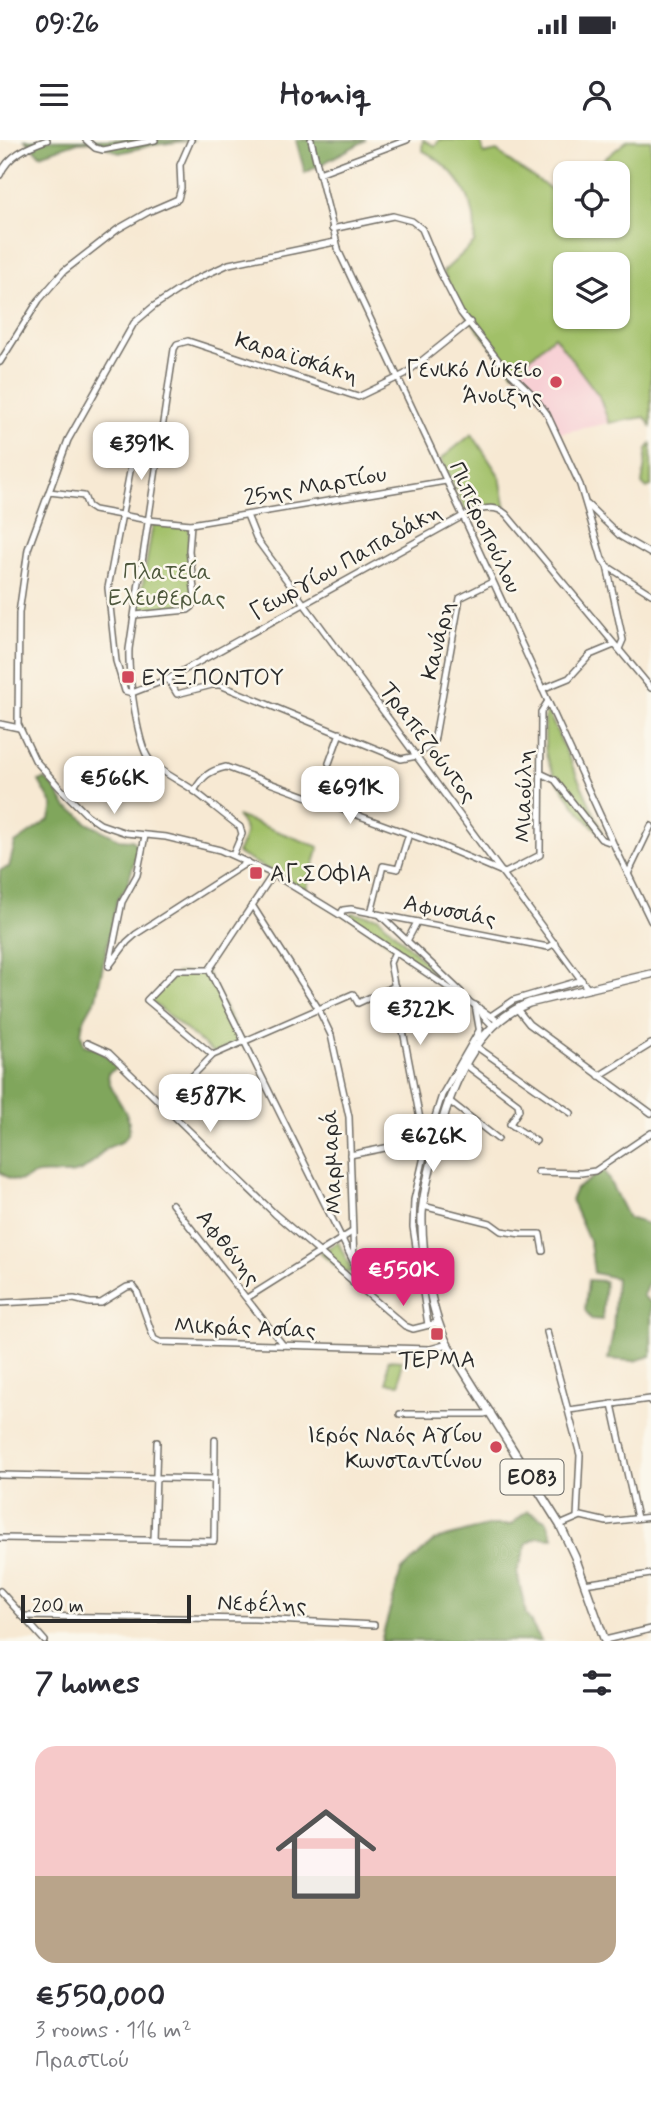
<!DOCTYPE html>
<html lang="en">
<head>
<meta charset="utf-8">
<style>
  :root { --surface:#fff; --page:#f2f2f3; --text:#2b2b33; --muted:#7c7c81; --line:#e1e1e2; --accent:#db2777 }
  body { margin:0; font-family:Mynerve,sans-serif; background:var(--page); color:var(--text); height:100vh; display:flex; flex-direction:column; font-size:26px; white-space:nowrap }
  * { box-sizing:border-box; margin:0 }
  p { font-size:23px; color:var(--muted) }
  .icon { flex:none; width:38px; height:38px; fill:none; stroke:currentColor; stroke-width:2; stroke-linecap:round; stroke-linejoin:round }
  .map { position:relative; height:1501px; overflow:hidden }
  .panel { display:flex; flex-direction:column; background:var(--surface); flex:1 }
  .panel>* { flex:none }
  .controls { position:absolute; left:553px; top:21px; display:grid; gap:14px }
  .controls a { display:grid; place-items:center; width:77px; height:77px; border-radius:14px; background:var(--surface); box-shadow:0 2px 5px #0004; font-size:35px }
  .scale { position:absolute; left:21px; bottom:18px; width:170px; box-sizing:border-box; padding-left:7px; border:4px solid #2b2b2b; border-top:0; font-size:19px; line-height:24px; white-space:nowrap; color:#2b2b2b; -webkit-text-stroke:5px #fbf7ec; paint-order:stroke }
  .price { position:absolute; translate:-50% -60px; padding:0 16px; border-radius:14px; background:#fff; color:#222; font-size:23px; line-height:46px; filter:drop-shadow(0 2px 4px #0008) }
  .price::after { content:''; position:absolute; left:50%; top:42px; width:21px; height:16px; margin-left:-10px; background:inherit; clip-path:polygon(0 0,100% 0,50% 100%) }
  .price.on { background:var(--accent); color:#fff }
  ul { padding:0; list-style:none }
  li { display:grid; align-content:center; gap:14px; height:371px; padding:0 35px }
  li+li { border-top:2px solid var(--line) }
  li span { display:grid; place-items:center; height:217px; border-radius:21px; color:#555 }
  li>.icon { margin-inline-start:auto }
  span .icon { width:126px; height:126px; fill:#fffc; stroke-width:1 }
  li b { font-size:30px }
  h2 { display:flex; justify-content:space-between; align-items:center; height:84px; padding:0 35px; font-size:30px }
  .status { display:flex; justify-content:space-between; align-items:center; height:49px; padding:0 35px; background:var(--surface); direction:ltr }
  .status svg { height:19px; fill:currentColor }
  header { display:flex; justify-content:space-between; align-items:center; height:91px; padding:0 35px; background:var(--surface); font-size:32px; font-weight:800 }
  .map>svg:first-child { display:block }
  .built { fill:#f7cfd4 }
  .green { fill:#a1c068; stroke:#66764a; stroke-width:2; fill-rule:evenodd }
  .forest { fill:#80a65c; stroke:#566844; stroke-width:2 }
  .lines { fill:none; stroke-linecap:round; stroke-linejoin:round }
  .minor-casing { stroke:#726e66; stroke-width:8 }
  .major-casing { stroke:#726e66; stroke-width:10 }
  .minor { stroke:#fff; stroke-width:5 }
  .major { stroke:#fff; stroke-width:7 }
  .poi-dot { fill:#d1495b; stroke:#fbf7ec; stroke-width:2.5 }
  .labels { text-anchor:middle; stroke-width:5; stroke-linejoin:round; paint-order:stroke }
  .shield { fill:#fbf7ec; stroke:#696865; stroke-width:2 }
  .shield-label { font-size:21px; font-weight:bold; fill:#2b2b2b }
  .street-label { font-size:23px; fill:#2b2b2b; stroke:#fbf7ec }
  .poi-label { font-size:23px; fill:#2b2b2b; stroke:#fbf7ec; text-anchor:end }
  .park-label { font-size:23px; fill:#4e583d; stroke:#fbf7ec }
</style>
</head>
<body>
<div class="status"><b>09:26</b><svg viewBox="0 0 49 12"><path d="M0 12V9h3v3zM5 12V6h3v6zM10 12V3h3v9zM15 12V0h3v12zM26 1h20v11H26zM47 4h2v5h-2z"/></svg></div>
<header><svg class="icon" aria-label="menu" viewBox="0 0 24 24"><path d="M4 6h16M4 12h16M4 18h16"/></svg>Homiq<svg class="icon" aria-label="person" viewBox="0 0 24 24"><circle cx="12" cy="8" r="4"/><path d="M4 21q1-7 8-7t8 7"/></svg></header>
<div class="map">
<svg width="651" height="1501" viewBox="0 0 651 1501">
  <rect width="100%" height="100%" fill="#fbf7ec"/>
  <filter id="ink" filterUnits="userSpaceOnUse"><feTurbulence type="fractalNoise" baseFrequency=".0143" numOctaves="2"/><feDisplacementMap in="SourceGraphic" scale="14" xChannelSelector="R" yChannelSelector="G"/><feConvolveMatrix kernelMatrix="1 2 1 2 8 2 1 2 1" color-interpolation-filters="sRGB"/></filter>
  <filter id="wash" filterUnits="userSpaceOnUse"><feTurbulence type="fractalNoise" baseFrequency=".00686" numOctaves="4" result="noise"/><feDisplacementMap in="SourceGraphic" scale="28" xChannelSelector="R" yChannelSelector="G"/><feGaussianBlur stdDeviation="1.57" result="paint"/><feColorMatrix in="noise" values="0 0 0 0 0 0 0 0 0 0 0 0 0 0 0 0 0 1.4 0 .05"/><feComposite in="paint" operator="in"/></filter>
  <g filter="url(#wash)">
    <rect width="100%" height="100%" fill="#f7e9d3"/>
    <!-- built -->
    <polygon class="built" points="553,196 599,256 609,283 560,293 542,262 513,233"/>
    <!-- green -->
    <g class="green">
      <path d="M423,0L435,6L439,0H480L484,14L497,11L514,25L560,55L565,51V86H618V33H587L628,0H651V286L645,277L609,283L599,256L554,196L513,233L467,176L443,132L474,103C480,62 457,29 422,10ZM565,124H618V177H565Z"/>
      <polygon points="472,294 500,337 506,369 502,366 466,371 441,319"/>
      <polygon points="651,304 651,346 646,348 642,344 647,309"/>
      <polygon points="153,384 189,387 193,458 188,467 138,472"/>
      <path d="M547,570L603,693C586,687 549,632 546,614C544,601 545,587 545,575Z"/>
      <path d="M237,676L319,707L306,750L237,713C245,697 250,691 237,676Z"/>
      <polygon points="352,773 378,777 446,842 349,776"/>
      <polygon points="207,832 241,900 214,913 150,860 177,833"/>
      <polygon points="338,1102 353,1133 342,1131 320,1113"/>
      <polygon points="388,1220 401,1221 400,1244 387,1243"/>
    </g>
    <!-- forest -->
    <g class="forest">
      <polygon points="25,0 195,0 153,5 119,13 93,1 78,2 40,15"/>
      <polygon points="296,0 366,0 305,33"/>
      <path d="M45,639L54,647L67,668L79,674L87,683L119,699L132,700L139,706L127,746L117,760L96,858L83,881L81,893L84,905L98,909L119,927L108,933C107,952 133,972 129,991C126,1003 118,1003 109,1007C98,1013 93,1026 81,1031C67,1037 53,1032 39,1034C29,1035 24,1043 14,1040C9,1039 4,1035 0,1032V730L9,727L15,703L50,679L53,666L39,641Z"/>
      <polygon points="604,1030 628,1078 651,1085 651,1142 649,1141 643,1156 651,1163 651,1216 634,1221 608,1219 613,1192 616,1138 594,1133 590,1103 571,1060 576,1049"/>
      <polygon points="588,1140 605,1141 602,1180 591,1179 585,1170"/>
      <polygon points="527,1371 547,1381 553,1398 539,1397 527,1403 517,1432 526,1474 541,1501 381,1501 401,1431 435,1400 490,1385 511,1385"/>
    </g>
  </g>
  <g filter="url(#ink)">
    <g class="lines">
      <!-- minor casing -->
      <g class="minor-casing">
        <g id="minor">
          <polyline points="86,0 95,8 103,10 155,0"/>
          <polyline points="311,0 339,112 463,376 613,703 651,781"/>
          <polyline points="319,33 407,0"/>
          <path d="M0,35C8,15 27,7 47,0"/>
          <polyline points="332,89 393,76 412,81 422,89 440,132 461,173 502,225 531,253 547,274 580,345 602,419 607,426 651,454"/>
          <polyline points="335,102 229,124 192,141 154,166 134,183 68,300 28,409 19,473 18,584 35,620 60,648 87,675 100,684 126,693 166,697 220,710 273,734 340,775 498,881"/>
          <polyline points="0,222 39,160 64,131 118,89 148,72 178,59 181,48 180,25 191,0"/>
          <path d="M159,307L135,305L108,448L116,521L125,551L132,553L168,539L463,376C477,370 494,363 506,374L651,548"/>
          <polyline points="49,352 84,356 88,366 94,370 148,380 191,384 446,341"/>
          <polyline points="588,365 620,396 651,414"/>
          <polyline points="247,375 257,400 588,849"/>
          <polyline points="607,426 623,500 619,509"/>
          <polyline points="135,475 188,470 192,467 195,456 189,411 191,384"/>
          <polyline points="168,539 177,554 212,545 220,545 401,619 417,616 434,602 460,458 492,442"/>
          <polyline points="542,549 569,538 590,515 614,505"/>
          <polyline points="0,584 19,588"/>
          <polyline points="329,623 340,593"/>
          <polyline points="542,634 555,640 601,699 612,703"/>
          <path d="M194,651C203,636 209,631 226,627L439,705L505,733L540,715L541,572L548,561"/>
          <path d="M233,715L242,694L240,687C224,675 209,662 193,650C179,640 161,633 149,619C137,604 128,531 129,509L174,209L177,204L188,201L358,257L405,234L470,182"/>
          <polyline points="628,734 651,686"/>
          <polyline points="252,765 318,868 331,895 349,977 354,1123"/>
          <polyline points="371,773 383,726 398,729 409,694"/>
          <polyline points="340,775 343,770 351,769 548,807 555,803"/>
          <polyline points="380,775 461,852"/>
          <polyline points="407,801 417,782"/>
          <polyline points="395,812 390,823 424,1000"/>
          <polyline points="109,826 127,802 136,794 248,722"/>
          <polyline points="109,826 122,762 137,735 145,696"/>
          <polyline points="209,830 354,1123 356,1136 353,1143"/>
          <polyline points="209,830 176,830 147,860 213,915"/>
          <polyline points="209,830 273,734"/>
          <polyline points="475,865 480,893 479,904"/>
          <polyline points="479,868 483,876 493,886"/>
          <polyline points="517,869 529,884 651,973"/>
          <polyline points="492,875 514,860 582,840"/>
          <polyline points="87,903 109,913 275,1074 405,1186 413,1189 437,1183"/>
          <polyline points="477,907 571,973"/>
          <polyline points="466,925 518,964 519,970 510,984 536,1001"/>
          <polyline points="599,936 651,904"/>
          <polyline points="448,960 498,999"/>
          <polyline points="163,966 213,915 353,854 358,863 395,846"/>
          <polyline points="350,1015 425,1000"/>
          <polyline points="538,1032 581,1033 595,1031 651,993"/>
          <polyline points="172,1064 283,1205"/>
          <polyline points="423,1066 490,1083 501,1091 521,1094 540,1094 543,1111"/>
          <polyline points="247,1158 352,1092"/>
          <polyline points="0,1163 74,1159 90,1163 101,1163 127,1147 133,1146 137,1151 154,1199 160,1202 430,1209 448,1204"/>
          <polyline points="428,1185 413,1087 414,1060 428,999 442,955 480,889"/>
          <polyline points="547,1192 580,1315 577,1377"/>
          <polyline points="612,1264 637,1378"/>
          <polyline points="569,1270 650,1259 651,1262"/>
          <polyline points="400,1274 484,1274 491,1272"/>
          <polyline points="0,1335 214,1339"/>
          <polyline points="560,1385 581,1376 607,1382 651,1377"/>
          <polyline points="0,1398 214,1401 215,1300"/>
          <polyline points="154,1400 157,1302"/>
          <polyline points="584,1444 651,1434"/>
          <polyline points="0,1451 45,1501"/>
          <polyline points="22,1476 256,1479 374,1485"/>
          <polyline points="605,1500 651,1489"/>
        </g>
      </g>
      <!-- major casing -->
      <g class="major-casing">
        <path id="major" d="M605,1501L575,1417L560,1385L450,1209C431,1177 421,1111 422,1074C423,1056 428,1038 432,1021C445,963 468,887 529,863L651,834"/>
      </g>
      <!-- minor -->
      <use href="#minor" class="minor"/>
      <!-- major -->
      <use href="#major" class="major"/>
    </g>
  </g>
  <!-- markers -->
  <g class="poi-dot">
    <circle cx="556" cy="242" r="7"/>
    <rect x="121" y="530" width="14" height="14" rx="3.5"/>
    <rect x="249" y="726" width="14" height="14" rx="3.5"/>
    <rect x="430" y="1187" width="14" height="14" rx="3.5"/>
    <circle cx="496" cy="1307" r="7"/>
  </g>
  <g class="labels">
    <!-- shield labels -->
    <rect class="shield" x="500.5" y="1319.5" width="63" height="35" rx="5"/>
    <g class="shield-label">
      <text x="532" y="1344">ΕΟ83</text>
    </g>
    <!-- street labels -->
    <g class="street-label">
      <text transform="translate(297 217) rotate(17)" y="8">Καραϊσκάκη</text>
      <text transform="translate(315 345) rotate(-10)" y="8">25ης Μαρτίου</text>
      <text transform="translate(486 387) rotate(65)" y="8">Πιπεροπούλου</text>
      <text transform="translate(345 421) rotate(-29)" y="8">Γεωργίου Παπαδάκη</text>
      <text transform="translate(437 500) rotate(-77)" y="8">Κανάρη</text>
      <text transform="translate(429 602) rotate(53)" y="8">Τραπεζούντος</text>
      <text transform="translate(523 656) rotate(-89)" y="8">Μιαούλη</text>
      <text transform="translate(450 770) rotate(11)" y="8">Αφυσσιάς</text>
      <text transform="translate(331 1022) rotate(-93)" y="8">Μαρμαρά</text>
      <text transform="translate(229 1107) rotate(52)" y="8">Αφθόνης</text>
      <text transform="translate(245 1187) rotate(2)" y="8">Μικράς Ασίας</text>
      <text transform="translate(262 1463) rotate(2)" y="8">Νεφέλης</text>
    </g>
    <!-- poi labels -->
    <g class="poi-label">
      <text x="542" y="237">Γενικό Λύκειο<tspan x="542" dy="26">Άνοιξης</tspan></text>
      <text x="142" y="545" text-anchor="start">ΕΥΞ.ΠΟΝΤΟΥ</text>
      <text x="270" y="741" text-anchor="start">ΑΓ.ΣΟΦΙΑ</text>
      <text x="437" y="1227" text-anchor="middle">ΤΕΡΜΑ</text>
      <text x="482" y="1302">Ιερός Ναός Αγίου<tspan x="482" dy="26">Κωνσταντίνου</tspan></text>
    </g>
    <!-- park labels -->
    <g class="park-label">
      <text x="167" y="439">Πλατεία<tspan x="167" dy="26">Ελευθερίας</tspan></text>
    </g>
  </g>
</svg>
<div class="controls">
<a><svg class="icon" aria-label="locate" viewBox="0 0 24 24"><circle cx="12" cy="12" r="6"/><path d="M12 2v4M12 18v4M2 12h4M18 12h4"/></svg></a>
<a><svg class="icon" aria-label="layers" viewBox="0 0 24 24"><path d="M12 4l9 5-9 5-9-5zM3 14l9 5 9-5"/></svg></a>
</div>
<div class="scale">200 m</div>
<b class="price" style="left:141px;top:342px">€391K</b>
<b class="price" style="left:114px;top:676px">€566K</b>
<b class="price" style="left:350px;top:686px">€691K</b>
<b class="price" style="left:420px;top:907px">€322K</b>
<b class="price" style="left:210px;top:994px">€587K</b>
<b class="price" style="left:433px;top:1034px">€626K</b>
<b class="price on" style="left:403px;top:1168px">€550K</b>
</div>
<section class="panel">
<h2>7 homes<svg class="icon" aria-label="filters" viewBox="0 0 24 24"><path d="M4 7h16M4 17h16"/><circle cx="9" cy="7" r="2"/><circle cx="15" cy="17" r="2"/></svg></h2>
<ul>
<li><span style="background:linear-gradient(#f6c9c9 60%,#b9a48a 0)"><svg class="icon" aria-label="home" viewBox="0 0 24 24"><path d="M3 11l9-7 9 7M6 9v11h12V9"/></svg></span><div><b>€550,000</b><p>3 rooms · 116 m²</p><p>Πραστιού</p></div></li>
</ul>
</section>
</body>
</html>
